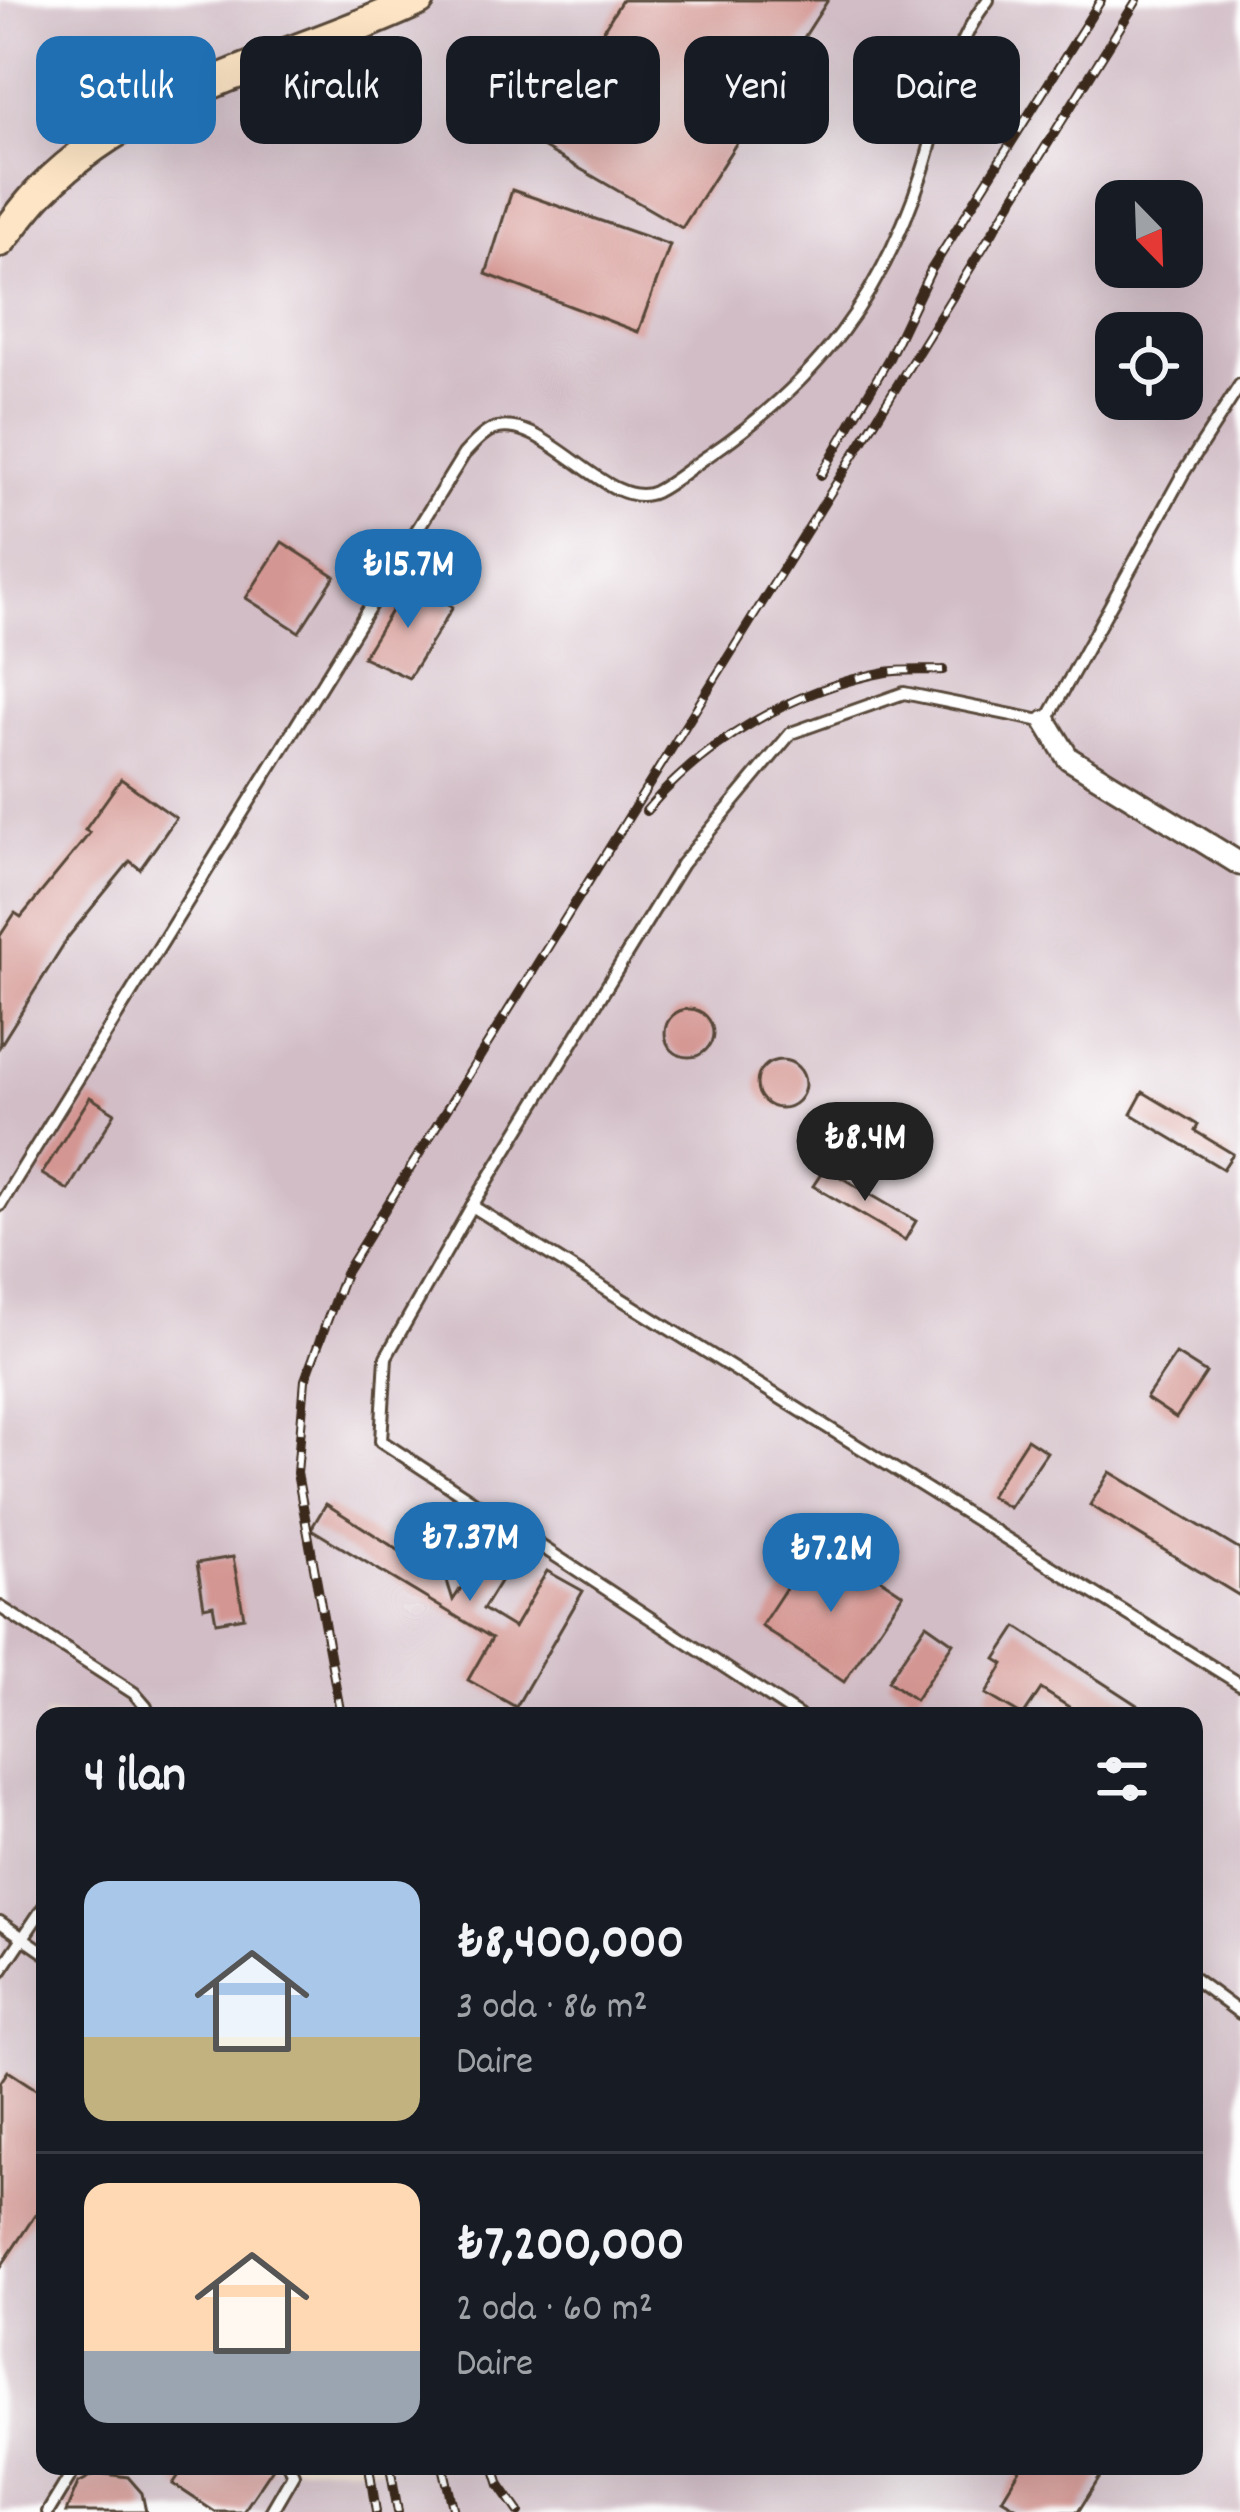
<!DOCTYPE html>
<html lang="tr">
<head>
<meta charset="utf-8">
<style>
  :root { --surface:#171b24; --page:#20242c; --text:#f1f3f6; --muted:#9ea1a6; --line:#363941; --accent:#1f6fb2 }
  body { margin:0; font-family:Dekko,sans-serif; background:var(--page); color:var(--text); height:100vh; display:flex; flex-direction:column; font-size:45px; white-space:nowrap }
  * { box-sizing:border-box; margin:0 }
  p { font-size:39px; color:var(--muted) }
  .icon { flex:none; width:66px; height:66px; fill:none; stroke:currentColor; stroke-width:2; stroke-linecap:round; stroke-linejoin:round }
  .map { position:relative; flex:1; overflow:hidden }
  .details { position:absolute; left:36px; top:1707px; width:1167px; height:768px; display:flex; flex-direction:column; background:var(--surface); border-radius:24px; box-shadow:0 12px 48px #0002 }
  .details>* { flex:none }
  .top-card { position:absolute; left:36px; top:36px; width:1170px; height:108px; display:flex; gap:24px }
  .needle { width:78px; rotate:157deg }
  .controls { position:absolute; left:1095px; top:180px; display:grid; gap:24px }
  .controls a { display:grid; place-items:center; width:108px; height:108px; border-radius:24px; background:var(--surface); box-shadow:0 12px 48px #0002; font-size:60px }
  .price { position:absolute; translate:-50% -102px; padding:0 27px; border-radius:42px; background:var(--accent); color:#fff; font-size:39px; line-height:78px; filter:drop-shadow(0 3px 6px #0008) }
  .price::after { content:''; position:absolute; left:50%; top:72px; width:36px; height:27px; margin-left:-18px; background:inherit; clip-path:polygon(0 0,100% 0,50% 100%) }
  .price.on { background:#222; color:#fff }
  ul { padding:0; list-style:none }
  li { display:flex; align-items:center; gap:36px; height:300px; padding:0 48px }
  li+li { border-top:3px solid var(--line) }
  li span { display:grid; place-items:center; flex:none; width:336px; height:240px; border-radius:24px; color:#555 }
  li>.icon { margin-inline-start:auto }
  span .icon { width:144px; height:144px; fill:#fffc; stroke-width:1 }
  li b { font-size:51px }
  h2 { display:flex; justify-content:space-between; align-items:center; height:144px; padding:0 48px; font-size:51px }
  .chip { padding:0 42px; border-radius:24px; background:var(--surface); box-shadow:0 12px 48px #0002; font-size:42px; line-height:108px }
  .chip.on { background:var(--accent); color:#fff }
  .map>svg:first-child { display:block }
  .industrial { fill:#d2bdc6; fill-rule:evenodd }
  .building { fill:#d49692 }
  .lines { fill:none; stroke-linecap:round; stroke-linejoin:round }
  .lane-casing { stroke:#574638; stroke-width:16 }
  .street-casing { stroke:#574638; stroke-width:27 }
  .secondary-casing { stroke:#574638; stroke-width:36 }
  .lane { stroke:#fff; stroke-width:10 }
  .street { stroke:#fff; stroke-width:21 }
  .secondary { stroke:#fde5c5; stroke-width:30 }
  .rail-casing { stroke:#3b2a1e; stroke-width:10 }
  .rail { stroke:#fff; stroke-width:6; stroke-dasharray:18; stroke-linecap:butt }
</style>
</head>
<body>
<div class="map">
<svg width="1240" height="2512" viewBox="0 0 1240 2512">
  <rect width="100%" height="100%" fill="#fff"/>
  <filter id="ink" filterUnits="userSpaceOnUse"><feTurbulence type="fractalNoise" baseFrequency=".00833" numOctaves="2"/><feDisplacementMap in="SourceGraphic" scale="24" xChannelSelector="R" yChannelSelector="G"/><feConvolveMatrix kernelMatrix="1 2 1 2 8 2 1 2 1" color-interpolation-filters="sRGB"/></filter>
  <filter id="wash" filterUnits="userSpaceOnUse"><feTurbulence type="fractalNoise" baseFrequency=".004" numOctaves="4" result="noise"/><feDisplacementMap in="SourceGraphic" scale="48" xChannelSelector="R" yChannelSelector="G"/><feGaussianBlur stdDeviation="2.7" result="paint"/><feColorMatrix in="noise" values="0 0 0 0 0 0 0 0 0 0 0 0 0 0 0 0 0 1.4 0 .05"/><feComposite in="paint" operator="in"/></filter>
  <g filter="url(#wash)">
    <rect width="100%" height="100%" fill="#f6e4cd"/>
    <!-- industrial -->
    <path class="industrial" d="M0,0H1240V2512H0ZM1116,201H1182V267H1116ZM1116,333H1182V399H1116ZM45,1716H1194V2466H45Z"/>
    <g id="blocks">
      <!-- building -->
      <g class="building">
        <polygon points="622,0 828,0 682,228 534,142"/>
        <polygon points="512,190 670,245 638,332 486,274"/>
        <polygon points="282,542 335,576 299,632 246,598"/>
        <polygon points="408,583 453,607 409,678 363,657"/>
        <polygon points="121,779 176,818 140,869 130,861 69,936 0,1046 0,936 15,913 21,917 90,833 85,830"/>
        <circle cx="689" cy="1033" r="24"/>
        <circle cx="781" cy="1084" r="24"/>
        <polygon points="1143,1092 1198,1125 1195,1131 1233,1154 1223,1169 1131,1114"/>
        <polygon points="90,1097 115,1113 68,1190 42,1174"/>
        <polygon points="825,1168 916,1221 905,1240 813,1186"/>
        <polygon points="1176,1354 1206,1373 1176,1418 1146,1398"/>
        <polygon points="1027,1439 1047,1452 1009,1508 990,1496"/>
        <polygon points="1110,1472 1240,1550 1240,1596 1090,1505"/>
        <polygon points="326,1504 403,1553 421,1545 432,1566 442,1565 453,1600 485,1552 509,1567 483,1609 514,1628 547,1571 583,1591 516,1707 468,1680 492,1638 311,1529"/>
        <polygon points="809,1553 857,1585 867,1570 903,1594 844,1682 761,1626"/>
        <polygon points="233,1557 244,1617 216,1622 213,1605 204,1607 197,1563"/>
        <polygon points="926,1624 953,1643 915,1700 888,1681"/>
        <polygon points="1017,1627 1154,1716 1083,1716 1041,1689 1023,1716 986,1694 1004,1664 996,1659"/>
        <polygon points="8,2071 45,2095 45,2200 0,2268 0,2083"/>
        <polygon points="185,2466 274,2466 243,2512 215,2512 173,2484"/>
        <polygon points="1022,2466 1107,2466 1078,2512 1024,2512 1002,2499"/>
        <polygon points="97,2473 128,2477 142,2493 146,2512 66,2512 78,2483"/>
      </g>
    </g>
  </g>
  <g filter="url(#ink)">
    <use href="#blocks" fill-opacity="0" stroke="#574638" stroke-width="3"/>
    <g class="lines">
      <!-- lane casing -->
      <g class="lane-casing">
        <g id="lane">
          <path d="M0,1205L464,454C472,446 480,435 491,430C544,409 607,514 655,492C673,483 691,467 708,456C818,381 882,297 923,170C941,113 950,48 988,0"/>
          <polyline points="472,1206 1240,1684"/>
          <polyline points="0,1607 134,1693 146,1707 148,1716"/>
          <polyline points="799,1716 381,1441 386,1357 472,1206 682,864 791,733 904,693 1046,722 1184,472 1240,385"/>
          <polyline points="0,1922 45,1953"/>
          <polyline points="0,1972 45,1905"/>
          <polyline points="1194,1979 1240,2013"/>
          <polyline points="48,2512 76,2466"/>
          <polyline points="271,2512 293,2474 289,2466"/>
        </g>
      </g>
      <!-- street casing -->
      <g class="street-casing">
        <polyline id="street" points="1046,722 1068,758 1240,864"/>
      </g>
      <!-- secondary casing -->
      <g class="secondary-casing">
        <path id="secondary" d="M0,241C14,224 26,206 41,191C141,88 294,60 419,0"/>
      </g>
      <!-- lane -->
      <use href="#lane" class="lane"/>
      <!-- street -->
      <use href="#street" class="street"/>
      <!-- secondary -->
      <use href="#secondary" class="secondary"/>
      <!-- rail casing -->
      <g class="rail-casing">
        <g id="rail">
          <polyline points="821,475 889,358 931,270 1101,0"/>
          <path d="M646,811C704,742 796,688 886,672C904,669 925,671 943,670"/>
          <polyline points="341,1716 297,1473 305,1380 345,1273 1137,0"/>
          <polyline points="369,2466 376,2512"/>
          <polyline points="390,2466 398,2512"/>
          <polyline points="443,2466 454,2512"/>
          <polyline points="494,2466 500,2485 519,2512"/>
        </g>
      </g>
      <!-- rail -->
      <use href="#rail" class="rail"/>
    </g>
  </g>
</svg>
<div class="controls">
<a><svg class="needle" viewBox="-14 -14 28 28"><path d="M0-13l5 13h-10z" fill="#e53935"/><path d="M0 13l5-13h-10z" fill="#9ea1a6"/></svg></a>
<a><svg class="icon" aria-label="locate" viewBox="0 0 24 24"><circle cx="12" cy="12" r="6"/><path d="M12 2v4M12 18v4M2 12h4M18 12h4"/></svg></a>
</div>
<b class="price" style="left:408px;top:631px">₺15.7M</b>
<b class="price on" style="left:865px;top:1204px">₺8.4M</b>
<b class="price" style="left:470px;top:1604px">₺7.37M</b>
<b class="price" style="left:831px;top:1615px">₺7.2M</b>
<div class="top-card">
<a class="chip on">Satılık</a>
<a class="chip">Kiralık</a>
<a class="chip">Filtreler</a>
<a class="chip">Yeni</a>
<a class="chip">Daire</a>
</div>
<section class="details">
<h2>4 ilan<svg class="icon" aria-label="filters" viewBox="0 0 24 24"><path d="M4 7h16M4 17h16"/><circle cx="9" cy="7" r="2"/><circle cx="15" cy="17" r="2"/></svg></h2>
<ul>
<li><span style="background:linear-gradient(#a9c7e8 65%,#c2b280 0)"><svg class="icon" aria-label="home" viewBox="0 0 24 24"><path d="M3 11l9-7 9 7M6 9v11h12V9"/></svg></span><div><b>₺8,400,000</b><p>3 oda · 86 m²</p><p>Daire</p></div></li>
<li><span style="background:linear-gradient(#ffd9b3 70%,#9aa5b1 0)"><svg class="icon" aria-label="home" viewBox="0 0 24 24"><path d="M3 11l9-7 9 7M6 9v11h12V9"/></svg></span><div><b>₺7,200,000</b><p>2 oda · 60 m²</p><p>Daire</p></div></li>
</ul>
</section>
</div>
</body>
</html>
